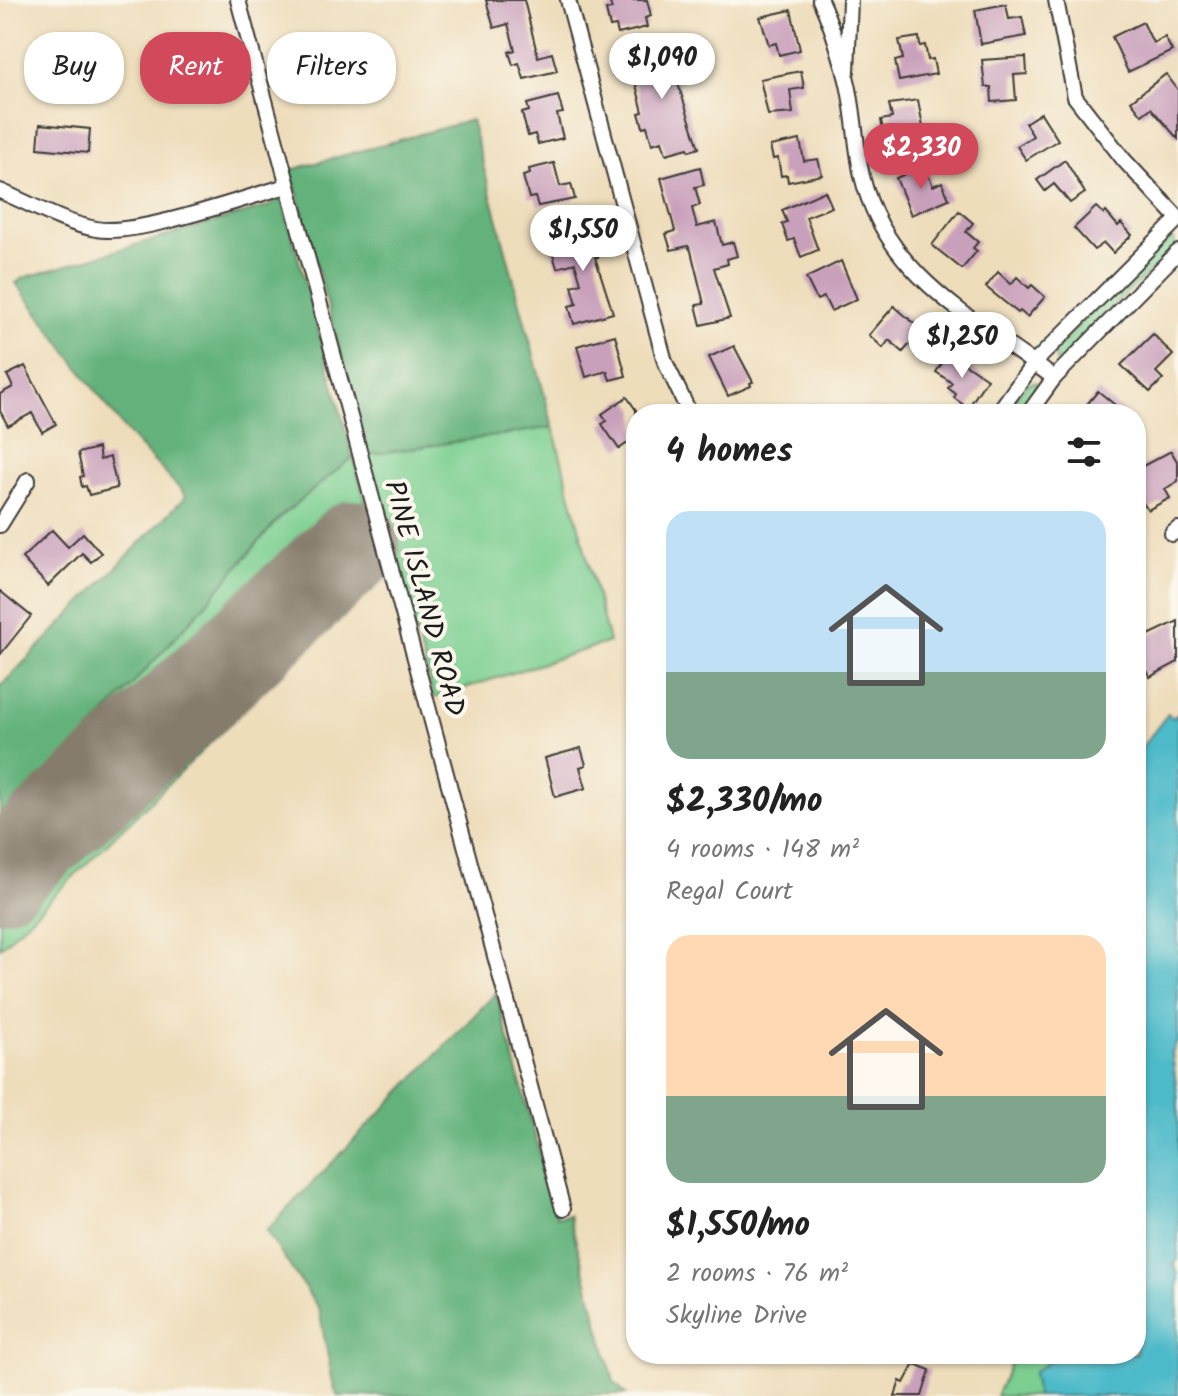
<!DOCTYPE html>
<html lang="en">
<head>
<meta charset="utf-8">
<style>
  :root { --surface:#fff; --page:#f2f2f2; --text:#222; --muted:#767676; --accent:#d1495b }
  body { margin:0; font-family:Kalam,sans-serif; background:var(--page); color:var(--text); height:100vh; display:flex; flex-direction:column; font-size:30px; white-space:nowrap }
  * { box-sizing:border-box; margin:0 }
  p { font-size:26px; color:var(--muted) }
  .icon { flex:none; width:44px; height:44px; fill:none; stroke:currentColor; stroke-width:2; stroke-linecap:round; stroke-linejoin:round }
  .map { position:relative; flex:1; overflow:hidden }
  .sheet { position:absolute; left:626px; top:404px; width:520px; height:960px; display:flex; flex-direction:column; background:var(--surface); border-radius:32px; box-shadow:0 2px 6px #0004 }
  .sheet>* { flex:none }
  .banner { position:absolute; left:24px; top:32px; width:482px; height:72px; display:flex; gap:16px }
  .price { position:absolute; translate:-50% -68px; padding:0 18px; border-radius:28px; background:#fff; color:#222; font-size:26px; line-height:52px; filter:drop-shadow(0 2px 4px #0008) }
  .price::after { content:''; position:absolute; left:50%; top:48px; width:24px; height:18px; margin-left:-12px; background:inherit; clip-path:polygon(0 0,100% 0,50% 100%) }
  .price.active { background:var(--accent); color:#fff }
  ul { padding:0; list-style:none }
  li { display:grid; align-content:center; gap:16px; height:424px; padding:0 40px }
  li span { display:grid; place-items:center; height:248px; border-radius:24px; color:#555 }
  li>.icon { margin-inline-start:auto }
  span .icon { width:144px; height:144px; fill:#fffc; stroke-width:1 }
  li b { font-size:34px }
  h2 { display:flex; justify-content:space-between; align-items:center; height:96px; padding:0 40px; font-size:34px }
  .pill { padding:0 28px; border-radius:32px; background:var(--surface); box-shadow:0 2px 6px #0004; font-size:28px; line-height:72px }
  .pill.active { background:var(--accent); color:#fff }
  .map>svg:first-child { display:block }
  .green { fill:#7bcf91; stroke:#4c7656; stroke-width:2 }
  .forest { fill:#64b27b; stroke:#40674c; stroke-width:2 }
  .water { fill:#4ebac9; stroke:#356b72; stroke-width:2 }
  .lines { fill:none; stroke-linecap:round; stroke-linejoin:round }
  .runway { stroke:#857c6c; stroke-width:92 }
  .building { fill:#c9a0bb }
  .minor-casing { stroke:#3c3934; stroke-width:18 }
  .minor { stroke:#fff; stroke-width:14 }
  .labels { text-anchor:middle; stroke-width:8; stroke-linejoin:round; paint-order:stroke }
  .street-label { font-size:28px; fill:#1c1c1c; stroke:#fbf7ec }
</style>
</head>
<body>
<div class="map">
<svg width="1178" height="1396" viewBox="0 0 1178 1396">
  <rect width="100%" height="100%" fill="#fbf7ec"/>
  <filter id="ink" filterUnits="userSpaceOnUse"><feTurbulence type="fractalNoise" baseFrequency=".0125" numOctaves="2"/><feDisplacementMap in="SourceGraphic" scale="16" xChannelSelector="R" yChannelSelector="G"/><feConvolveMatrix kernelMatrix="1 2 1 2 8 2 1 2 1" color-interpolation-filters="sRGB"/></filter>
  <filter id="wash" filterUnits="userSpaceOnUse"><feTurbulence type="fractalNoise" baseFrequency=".006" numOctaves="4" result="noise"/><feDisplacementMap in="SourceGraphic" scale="32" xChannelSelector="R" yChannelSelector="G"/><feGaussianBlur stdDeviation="1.8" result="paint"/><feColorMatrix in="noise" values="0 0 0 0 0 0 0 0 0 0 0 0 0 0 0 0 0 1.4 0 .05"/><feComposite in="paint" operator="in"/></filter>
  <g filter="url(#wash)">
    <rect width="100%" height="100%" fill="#edb"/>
    <!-- green -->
    <g class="green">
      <polygon points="1169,239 1174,240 1176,248 1108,310 1064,359 1056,361 1054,352 1124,277"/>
      <polygon points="1035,382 1039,388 1020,414 1003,414 1027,384"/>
      <polygon points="553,427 609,642 434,698 368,455"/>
      <polygon points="353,457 385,573 0,948 0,829 203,607 280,517"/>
      <polygon points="1015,1354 1053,1354 1054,1358 1033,1373 1037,1396 996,1396"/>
    </g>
    <!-- forest -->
    <g class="forest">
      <polygon points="471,120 553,427 368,455 291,170"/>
      <polygon points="281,195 353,457 280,517 203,607 0,829 0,687 185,497 183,492 128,434 16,283 23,278 269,206 274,202 274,197"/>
      <polygon points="496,993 557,1217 569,1215 614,1382 626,1394 338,1396 334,1388 319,1309 266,1231"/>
    </g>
    <!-- water -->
    <polygon class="water" points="1178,713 1178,1040 1172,1053 1178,1099 1178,1260 1174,1265 1178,1274 1178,1396 1037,1396 1033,1373 1054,1358 1053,1354 1136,1354 1136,761 1141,748 1168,714 1173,718"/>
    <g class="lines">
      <!-- runway -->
      <polyline class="runway" points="0,875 354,546"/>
    </g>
    <g id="blocks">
      <!-- building -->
      <g class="building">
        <polygon points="486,0 524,0 538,57 552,53 557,71 524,79 519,63 513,65 509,52 515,50 508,24 494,28"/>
        <polygon points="609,0 647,0 651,16 645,18 647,27 618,34 616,26 610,27 606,10 612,9"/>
        <polygon points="1006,4 1009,19 1022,17 1026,36 981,44 975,10"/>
        <polygon points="791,10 800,50 779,55 776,43 769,45 760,17"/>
        <polygon points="1143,22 1153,43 1165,37 1172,51 1128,72 1112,37"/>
        <polygon points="919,37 920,46 925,45 928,60 933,59 936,74 899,81 895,61 903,59 899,40"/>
        <polygon points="652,47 655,56 664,54 666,62 676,59 682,83 678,84 699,148 689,151 688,148 666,154 662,141 652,144 647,126 643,127 639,113 643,112 628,54"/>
        <polygon points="1026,57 1027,74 1014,75 1016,100 992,102 991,87 985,87 982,60"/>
        <polygon points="801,71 804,88 790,90 793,113 768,115 760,79"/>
        <polygon points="1166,74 1178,90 1178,139 1151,108 1142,115 1131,101"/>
        <polygon points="558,96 563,113 557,114 563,138 538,144 535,134 528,136 522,113 529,111 527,104"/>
        <polygon points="918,100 923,127 918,128 919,136 885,142 881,120 892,118 889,104"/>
        <polygon points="1041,113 1058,140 1026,160 1017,146 1033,136 1025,123"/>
        <polygon points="40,124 90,129 88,153 38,148"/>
        <polygon points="800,140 804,161 818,159 822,175 788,182 787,175 781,176 778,158 773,159 770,146"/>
        <polygon points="1065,160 1085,193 1070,203 1054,184 1045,191 1037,180"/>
        <polygon points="554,163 560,186 571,184 575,199 538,206 535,197 529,198 523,176 530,174 529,169"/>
        <polygon points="700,167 704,185 695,187 700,205 692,208 697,227 716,222 722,245 733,242 737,256 727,259 728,264 714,268 730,318 701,325 696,305 704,304 691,251 688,246 671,250 666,234 675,231 661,178"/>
        <polygon points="917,169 919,173 926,170 933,186 942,182 949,199 911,215 896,178"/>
        <polygon points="825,191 832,207 806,217 818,250 801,257 794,239 788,241 782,224 787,222 782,210"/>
        <polygon points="1096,207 1104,214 1106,212 1118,226 1121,223 1132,235 1113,253 1104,243 1094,250 1074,228"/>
        <polygon points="959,211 973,223 966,232 978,242 973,248 977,251 962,269 932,245"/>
        <polygon points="589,223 598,257 595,257 613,313 574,324 569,306 577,304 572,286 581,283 575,263 557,268 551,248 563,245 559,231"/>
        <polygon points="841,261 857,299 831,311 824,297 817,300 806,278"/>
        <polygon points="998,272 1011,284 1017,277 1029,288 1032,285 1045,297 1027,317 1020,311 1018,313 986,287"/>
        <polygon points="894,306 922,330 903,352 889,340 883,348 869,335"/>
        <polygon points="1153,334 1173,355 1156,372 1163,379 1150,392 1121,365"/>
        <polygon points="615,335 626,376 610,380 607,371 586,377 577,346"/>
        <polygon points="734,346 753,382 750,383 751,386 728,396 709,357"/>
        <polygon points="949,353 987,379 968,408 954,398 956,394 948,388 952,383 936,372"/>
        <polygon points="25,366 56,424 42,432 32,413 8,426 0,411 0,394 13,387 7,375"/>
        <polygon points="1098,391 1126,414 1079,414"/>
        <polygon points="627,397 636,410 636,437 619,449 602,424 607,421 602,414"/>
        <polygon points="98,448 100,460 110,457 117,488 89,495 86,486 82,487 80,477 83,476 78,453"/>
        <polygon points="1171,451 1178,463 1178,481 1165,489 1170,498 1148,510 1136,493 1136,473 1140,470 1139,468"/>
        <polygon points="52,530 68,547 83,533 101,553 91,562 82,553 48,586 22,558"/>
        <polygon points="0,591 31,616 0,655"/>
        <polygon points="1178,621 1178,662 1150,677 1148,672 1144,674 1136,658 1136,641"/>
        <polygon points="581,748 586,765 580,767 586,788 555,797 545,758"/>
        <polygon points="914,1364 930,1370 922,1396 895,1396 900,1381 904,1383"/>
      </g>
    </g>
  </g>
  <g filter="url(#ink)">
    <use href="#blocks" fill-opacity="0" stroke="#3c3934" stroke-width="2"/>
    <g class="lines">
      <!-- minor casing -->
      <g class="minor-casing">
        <g id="minor">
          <polyline points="238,0 563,1209"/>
          <polyline points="568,0 665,362 690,414"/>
          <path d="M820,0C832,25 840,53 847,80C855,112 855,145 862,176C886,277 977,320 1054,378"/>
          <polyline points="1056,0 1075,97 1124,160 1178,218"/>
          <polyline points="847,71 850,0"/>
          <path d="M0,191C31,204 63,223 96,229C136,237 243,198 287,186"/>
          <polyline points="997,414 1034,363 1178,219"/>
          <polyline points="1028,414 1054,378 1178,252"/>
          <polyline points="0,525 28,480"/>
          <polyline points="1172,534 1178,529"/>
        </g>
      </g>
      <!-- minor -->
      <use href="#minor" class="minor"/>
    </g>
  </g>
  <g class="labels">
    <!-- street labels -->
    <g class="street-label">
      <text transform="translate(426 598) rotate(75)" y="10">PINE ISLAND ROAD</text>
    </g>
  </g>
</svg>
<b class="price" style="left:662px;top:101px">$1,090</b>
<b class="price active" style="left:921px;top:191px">$2,330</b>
<b class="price" style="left:583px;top:273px">$1,550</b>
<b class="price" style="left:962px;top:380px">$1,250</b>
<div class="banner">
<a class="pill">Buy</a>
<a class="pill active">Rent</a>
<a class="pill">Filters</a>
</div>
<section class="sheet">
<h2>4 homes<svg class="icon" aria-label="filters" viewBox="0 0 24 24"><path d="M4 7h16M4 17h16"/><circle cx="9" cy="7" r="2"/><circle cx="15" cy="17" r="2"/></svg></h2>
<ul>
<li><span style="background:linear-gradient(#bfe0f5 65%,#7fa58c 0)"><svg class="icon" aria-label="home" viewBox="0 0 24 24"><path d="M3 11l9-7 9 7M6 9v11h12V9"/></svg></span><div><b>$2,330/mo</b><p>4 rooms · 148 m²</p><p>Regal Court</p></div></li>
<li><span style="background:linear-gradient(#ffd9b3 65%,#7fa58c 0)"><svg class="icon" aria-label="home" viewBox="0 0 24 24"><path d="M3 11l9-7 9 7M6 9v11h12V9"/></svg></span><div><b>$1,550/mo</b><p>2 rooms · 76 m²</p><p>Skyline Drive</p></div></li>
</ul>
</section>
</div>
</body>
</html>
